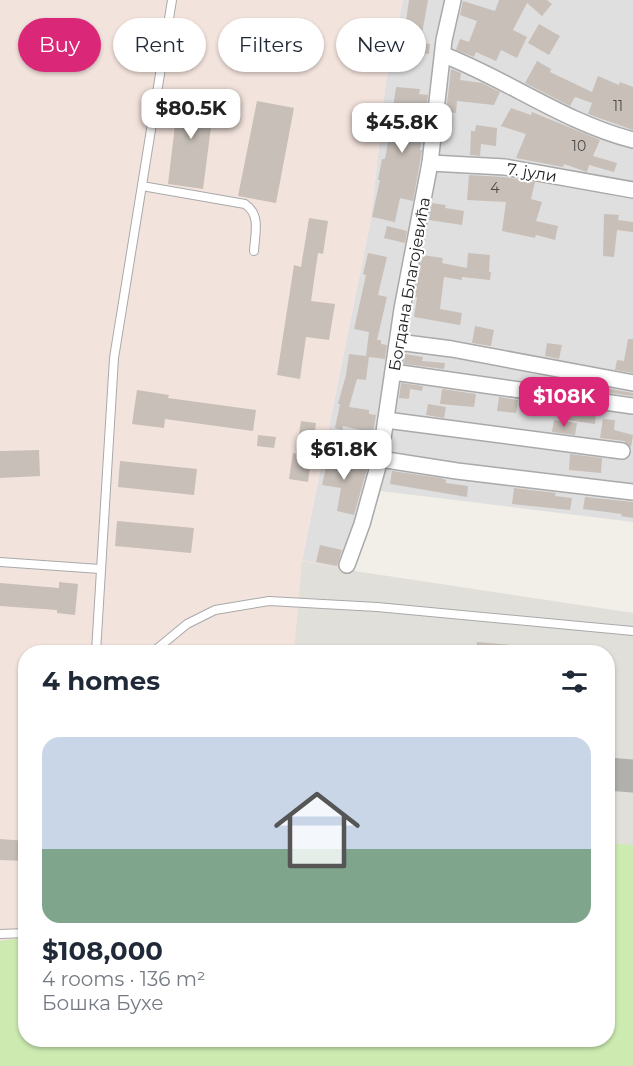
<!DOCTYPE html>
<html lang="en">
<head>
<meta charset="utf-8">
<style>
  :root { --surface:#fff; --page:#f2f2f3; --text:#1f2937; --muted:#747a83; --line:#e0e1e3; --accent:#db2777 }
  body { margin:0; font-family:Montserrat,sans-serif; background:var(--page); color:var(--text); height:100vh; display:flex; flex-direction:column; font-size:22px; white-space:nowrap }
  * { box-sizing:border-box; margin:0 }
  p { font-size:20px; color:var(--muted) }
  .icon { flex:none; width:33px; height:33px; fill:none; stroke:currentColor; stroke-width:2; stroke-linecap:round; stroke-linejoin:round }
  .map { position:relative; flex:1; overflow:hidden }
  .side { position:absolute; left:18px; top:645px; width:597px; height:402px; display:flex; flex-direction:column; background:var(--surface); border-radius:24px; box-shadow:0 2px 4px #0004 }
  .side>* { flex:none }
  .guide { position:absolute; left:18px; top:18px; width:597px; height:54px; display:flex; gap:12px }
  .price { position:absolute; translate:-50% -51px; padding:0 14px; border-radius:12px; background:#fff; color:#222; font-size:20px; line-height:39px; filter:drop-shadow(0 2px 3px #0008) }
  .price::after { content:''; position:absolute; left:50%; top:36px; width:18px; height:14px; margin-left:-9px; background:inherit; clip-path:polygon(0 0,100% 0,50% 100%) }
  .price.on { background:var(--accent); color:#fff }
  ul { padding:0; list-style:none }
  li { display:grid; align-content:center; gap:12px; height:318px; padding:0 24px }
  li+li { border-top:2px solid var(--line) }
  li span { display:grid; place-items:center; height:186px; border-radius:18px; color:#555 }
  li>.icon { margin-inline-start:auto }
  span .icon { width:108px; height:108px; fill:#fffc; stroke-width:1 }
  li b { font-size:26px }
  h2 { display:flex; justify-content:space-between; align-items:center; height:72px; padding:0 24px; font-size:26px }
  .chip { padding:0 21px; border-radius:27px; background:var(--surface); box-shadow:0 2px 4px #0004; font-size:21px; line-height:54px }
  .chip.on { background:var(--accent); color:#fff }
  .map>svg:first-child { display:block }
  .residential { fill:#e0dfdf }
  .military { fill:#f3e3dd }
  .airport { fill:#e1dfda }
  .grass { fill:#cdebb0 }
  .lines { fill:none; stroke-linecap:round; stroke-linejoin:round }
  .taxiway { stroke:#b1b0ac; stroke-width:33 }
  .building { fill:#c7bfb8 }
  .service-casing { stroke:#a9a9a9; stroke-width:10 }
  .minor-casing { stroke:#a9a9a9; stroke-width:18 }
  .service { stroke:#fff; stroke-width:8 }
  .minor { stroke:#fff; stroke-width:15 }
  .labels { text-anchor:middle; stroke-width:4.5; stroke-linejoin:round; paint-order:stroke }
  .number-label { font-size:14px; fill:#4b4948 }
  .street-label { font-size:16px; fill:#222; stroke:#fff }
</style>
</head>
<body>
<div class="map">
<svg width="633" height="1066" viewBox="0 0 633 1066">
  <rect width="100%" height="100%" fill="#f2efe9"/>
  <!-- residential -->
  <polygon class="residential" points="403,0 633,0 633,522 381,491 354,571 302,561 371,219 386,81"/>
  <!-- military -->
  <polygon class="military" points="0,0 403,0 386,81 371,219 302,560 354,571 633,613 633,1066 608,1040 608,652 26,652 25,942 19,938 0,941"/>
  <!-- airport -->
  <polygon class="airport" points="302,561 354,571 633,613 633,1066 0,1066 0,941 19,938 25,942 26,1040 608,1040 608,652 294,652"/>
  <!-- grass -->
  <polygon class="grass" points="608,843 633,845 633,1066 0,1066 0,941 19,938 25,942 26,1040 608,1040"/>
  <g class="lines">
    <!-- taxiway -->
    <polyline class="taxiway" points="608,774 633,776"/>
  </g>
  <!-- building -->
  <g class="building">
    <polygon points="409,0 428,0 421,39 423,39 423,43 430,44 429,54 419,52 417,63 409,62 414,23 406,21"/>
    <polygon points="499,0 547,0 552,4 542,16 527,3 513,30 527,37 517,58 501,50 496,61 476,52 474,57 456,50 460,39 469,42 477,21 460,15 463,1 495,11"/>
    <polygon points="539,24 560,36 549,55 528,43"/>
    <polygon points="537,61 551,69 550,72 592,92 598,76 619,85 620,82 633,87 633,130 588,114 592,103 575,97 570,106 525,83"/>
    <polygon points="451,69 461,73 460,80 482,83 500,92 494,105 457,101 456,113 446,112"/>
    <polygon points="396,87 420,89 419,94 428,95 420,150 422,150 420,162 413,201 400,198 395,222 372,217 380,180 378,180 382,159 385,159 388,142 391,142 398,109 393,108"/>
    <polygon points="179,92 215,96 203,189 168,184"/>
    <polygon points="257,101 294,108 276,203 238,196"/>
    <polygon points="511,108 531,115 532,112 600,140 593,156 617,163 614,172 589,165 587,172 564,164 563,167 516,158 526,134 501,126"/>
    <polygon points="476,125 497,128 496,146 481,144 480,156 470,155 471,131 475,131"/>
    <polygon points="469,175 504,177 535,182 531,199 542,202 536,221 558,226 555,240 536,235 535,238 502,231 506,202 467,200"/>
    <polygon points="432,203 446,205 445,208 464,211 462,225 429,220"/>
    <polygon points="604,214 619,215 618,220 633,222 633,232 617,230 614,257 603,256"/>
    <polygon points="309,218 328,221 323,254 318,253 311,301 335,304 329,340 306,337 300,379 277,375 294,265 301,267"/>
    <polygon points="387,226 407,231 405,243 384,238"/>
    <polygon points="368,253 387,257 378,295 387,297 377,340 381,340 381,344 387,345 385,359 369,357 366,380 357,379 349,407 369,410 369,414 376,415 373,433 343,426 342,430 335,428 340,404 338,404 346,375 349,354 366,356 369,332 354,329 366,275 363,274"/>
    <polygon points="468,253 490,255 489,272 491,272 490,280 462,277 462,280 444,277 440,309 462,313 460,325 414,317 417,297 414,297 422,255 443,258 442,263 467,268"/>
    <polygon points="475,326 494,330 491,346 472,343"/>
    <polygon points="628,339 633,339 633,373 615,370 617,360 624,361"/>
    <polygon points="547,343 562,345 559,359 545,356"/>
    <polygon points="405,354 423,357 422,361 445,363 444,369 404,364"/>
    <polygon points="401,383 423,386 422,391 410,389 409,399 399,398"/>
    <polygon points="589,385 633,393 633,396 588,390"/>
    <polygon points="442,389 476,394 474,407 440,404"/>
    <polygon points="137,390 169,395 168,398 256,410 253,431 165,419 164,428 132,424"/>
    <polygon points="499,397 518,400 516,413 497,411"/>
    <polygon points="428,404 446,407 444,418 426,415"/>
    <polygon points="570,407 596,411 595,424 568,420"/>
    <polygon points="603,419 615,420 614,430 633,435 631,447 624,441 600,438"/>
    <polygon points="554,420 577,423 575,435 552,432"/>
    <polygon points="301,421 316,423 308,482 289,479 293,453 296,454"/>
    <polygon points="258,435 276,437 274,448 257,446"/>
    <polygon points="331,446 342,448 339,466 367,469 354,515 337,511 341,488 322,485"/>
    <polygon points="39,450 40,476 0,478 0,451"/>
    <polygon points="570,454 602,458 601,473 569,470"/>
    <polygon points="120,461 197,469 194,495 118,487"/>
    <polygon points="392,471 441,478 446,480 446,483 468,486 467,497 390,484"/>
    <polygon points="514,488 556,493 555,496 572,498 570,510 512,504"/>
    <polygon points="585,497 633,502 633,518 621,516 622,514 583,509"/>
    <polygon points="117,521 194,528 191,553 115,546"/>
    <polygon points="320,545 342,550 337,566 316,562"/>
    <polygon points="59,582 78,584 75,615 57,613 57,610 0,606 0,583 59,588"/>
    <polygon points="477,642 512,645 512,652 476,652"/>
    <polygon points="0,839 26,841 26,861 0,860"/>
  </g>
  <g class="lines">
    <!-- service casing -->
    <g class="service-casing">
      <g id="service">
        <path d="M142,186L245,204C261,215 255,233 254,251"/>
        <polyline points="0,562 100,569"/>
        <polyline points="96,652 114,358 172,0"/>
        <polyline points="153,652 187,624 215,610 269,601 377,607 633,631"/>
        <polyline points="0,934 26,933"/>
      </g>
    </g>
    <!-- minor casing -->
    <g class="minor-casing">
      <g id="minor">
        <path d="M444,55C508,80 566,123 633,140"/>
        <polyline points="430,163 505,167 633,190"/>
        <polyline points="398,342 452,349 633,383"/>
        <polyline points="393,372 633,406"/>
        <polyline points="386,420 622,451"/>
        <polyline points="380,459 457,471 633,492"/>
        <polyline points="347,565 362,524 380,459 402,309 430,163 444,40 453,0"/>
      </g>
    </g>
    <!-- service -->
    <use href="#service" class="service"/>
    <!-- minor -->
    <use href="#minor" class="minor"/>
  </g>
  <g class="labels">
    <!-- number labels -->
    <g class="number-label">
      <text x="618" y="111">11</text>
      <text x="579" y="151">10</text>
      <text x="495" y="193">4</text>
    </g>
    <!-- street labels -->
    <g class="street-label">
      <text transform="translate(532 172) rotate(9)" y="6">7. јули</text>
      <text transform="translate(409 284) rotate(-80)" y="6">Богдана Благојевића</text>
    </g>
  </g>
</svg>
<b class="price" style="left:191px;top:140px">$80.5K</b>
<b class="price" style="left:402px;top:154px">$45.8K</b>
<b class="price on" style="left:564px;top:428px">$108K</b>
<b class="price" style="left:344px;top:481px">$61.8K</b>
<div class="guide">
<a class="chip on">Buy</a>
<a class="chip">Rent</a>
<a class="chip">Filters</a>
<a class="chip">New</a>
</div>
<section class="side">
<h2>4 homes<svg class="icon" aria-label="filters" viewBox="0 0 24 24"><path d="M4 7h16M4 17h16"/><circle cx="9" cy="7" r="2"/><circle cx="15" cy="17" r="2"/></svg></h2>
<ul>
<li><span style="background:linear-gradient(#c9d6e8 60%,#7fa58c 0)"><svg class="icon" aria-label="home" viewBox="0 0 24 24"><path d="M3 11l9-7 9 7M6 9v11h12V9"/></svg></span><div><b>$108,000</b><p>4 rooms · 136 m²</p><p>Бошка Бухе</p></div></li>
</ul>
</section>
</div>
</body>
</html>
